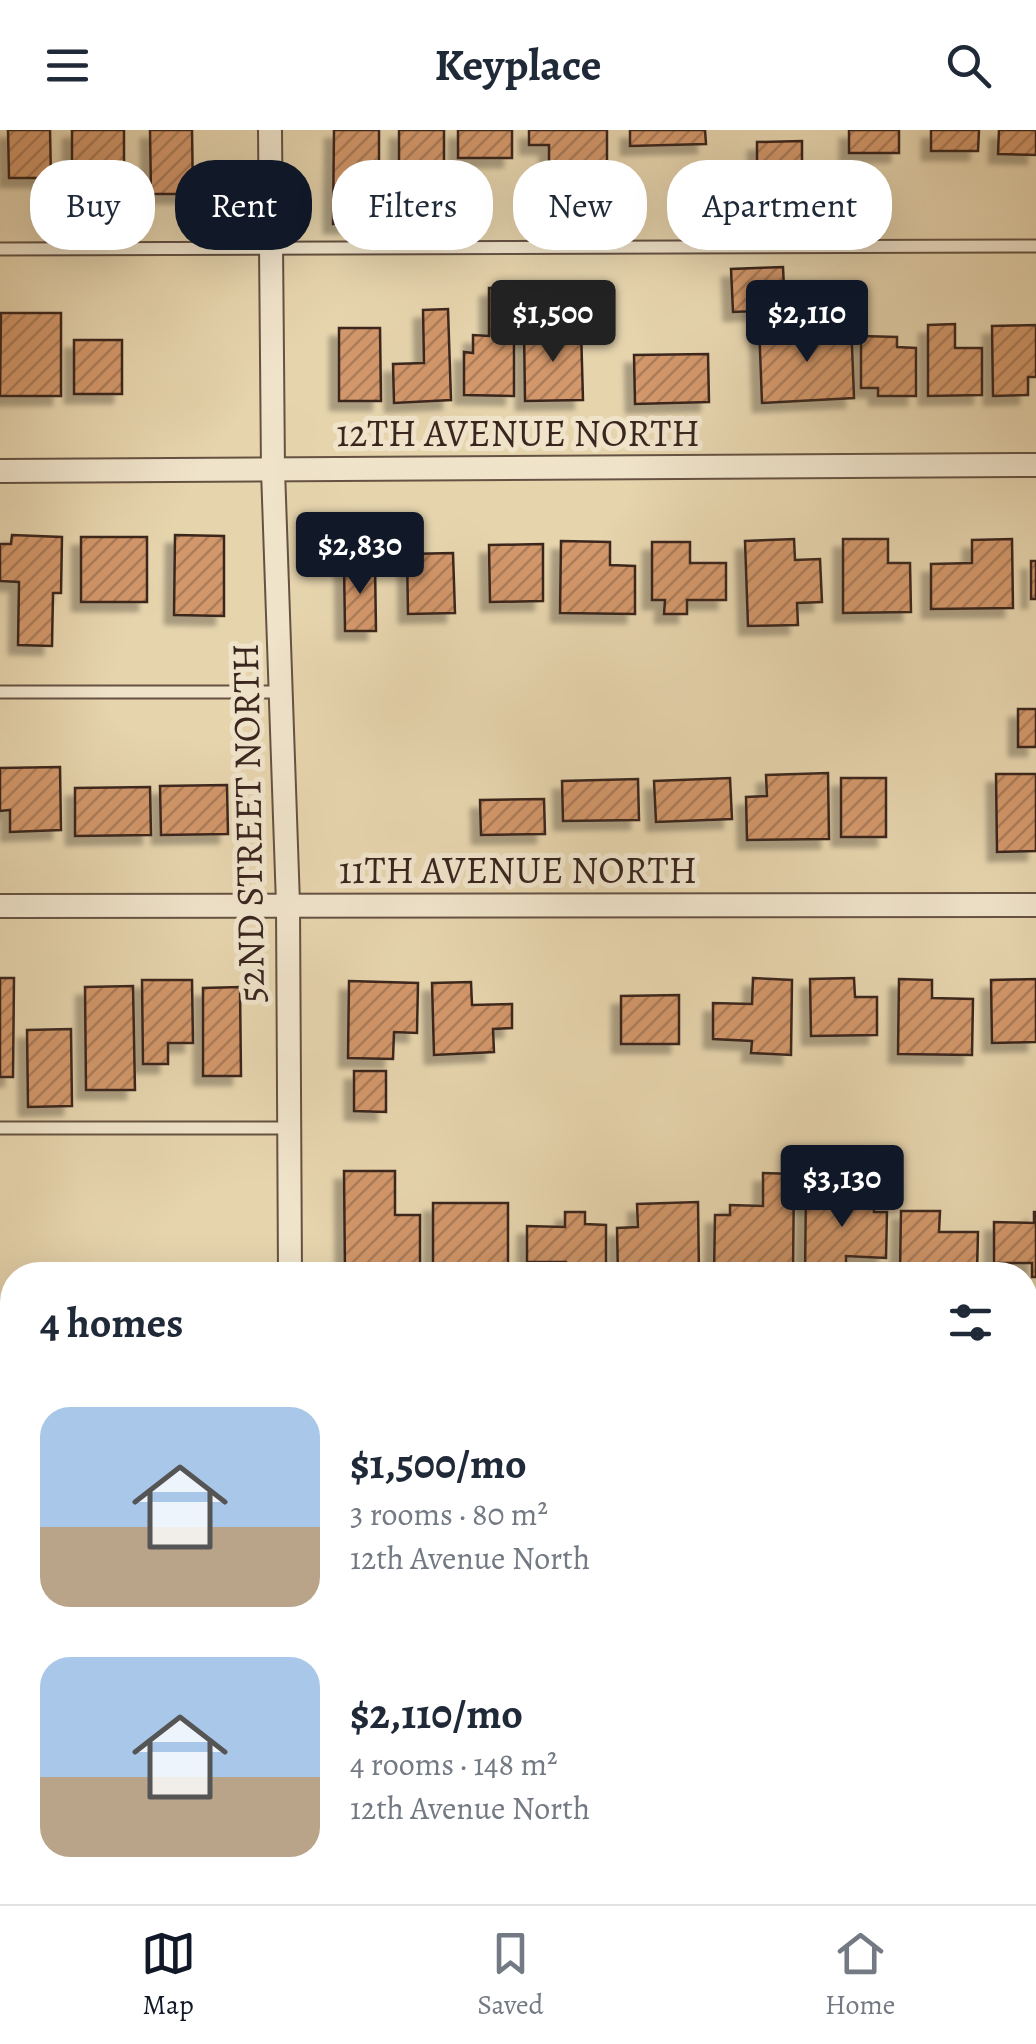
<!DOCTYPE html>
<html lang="en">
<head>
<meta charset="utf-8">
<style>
  :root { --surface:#fff; --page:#f6f6f7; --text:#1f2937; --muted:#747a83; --line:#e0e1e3; --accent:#111827 }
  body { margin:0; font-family:Alegreya,serif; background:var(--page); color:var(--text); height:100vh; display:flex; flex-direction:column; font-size:38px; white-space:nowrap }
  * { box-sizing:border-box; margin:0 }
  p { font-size:32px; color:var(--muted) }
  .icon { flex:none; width:55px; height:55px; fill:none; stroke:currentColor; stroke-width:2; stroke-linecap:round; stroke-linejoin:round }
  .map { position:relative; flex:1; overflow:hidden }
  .panel { position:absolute; left:0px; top:1132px; width:1038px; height:642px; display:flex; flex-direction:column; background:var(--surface); border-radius:40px 40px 0 0; box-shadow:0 10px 40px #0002 }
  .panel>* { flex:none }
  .guide { position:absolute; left:30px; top:30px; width:978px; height:90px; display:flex; gap:20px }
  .price { position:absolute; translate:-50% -85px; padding:0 22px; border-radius:10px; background:var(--accent); color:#fff; font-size:32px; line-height:65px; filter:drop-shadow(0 2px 5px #0008) }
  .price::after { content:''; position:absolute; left:50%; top:60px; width:30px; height:22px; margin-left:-15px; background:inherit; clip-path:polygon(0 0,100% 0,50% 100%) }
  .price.active { background:#222; color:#fff }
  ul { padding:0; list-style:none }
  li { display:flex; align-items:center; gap:30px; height:250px; padding:0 40px }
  li span { display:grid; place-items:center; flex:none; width:280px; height:200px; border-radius:30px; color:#555 }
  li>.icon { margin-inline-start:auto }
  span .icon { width:120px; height:120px; fill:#fffc; stroke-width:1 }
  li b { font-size:42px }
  h2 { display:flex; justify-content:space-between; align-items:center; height:120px; padding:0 40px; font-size:42px }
  .tag { padding:0 35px; border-radius:40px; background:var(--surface); box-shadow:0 10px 40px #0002; font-size:35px; line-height:90px }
  .tag.active { background:var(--accent); color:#fff }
  header { display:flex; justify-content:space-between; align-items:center; height:130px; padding:0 40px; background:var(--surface); font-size:45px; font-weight:700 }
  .menu { display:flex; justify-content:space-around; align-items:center; height:140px; border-top:2px solid var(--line); background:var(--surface); font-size:28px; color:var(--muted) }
  .menu a { display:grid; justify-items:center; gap:5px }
  .menu .active { color:var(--accent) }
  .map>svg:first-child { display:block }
  .building { fill:url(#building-hatch); stroke:#3b261f; stroke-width:2.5; filter:url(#shadow) }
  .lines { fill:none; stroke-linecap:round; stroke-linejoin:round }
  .lane-casing { stroke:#665242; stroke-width:15 }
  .street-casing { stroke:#665242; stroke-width:26 }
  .secondary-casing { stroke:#3b261f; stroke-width:36 }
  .lane { stroke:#efe3ca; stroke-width:11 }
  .street { stroke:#efe3ca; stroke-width:22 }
  .secondary { stroke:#efe3ca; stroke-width:32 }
  .labels { text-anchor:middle; stroke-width:10; stroke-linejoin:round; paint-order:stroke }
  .street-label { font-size:38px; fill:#3b261f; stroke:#efe3ca }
</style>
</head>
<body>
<header><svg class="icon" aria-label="menu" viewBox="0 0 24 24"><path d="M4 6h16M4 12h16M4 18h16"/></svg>Keyplace<svg class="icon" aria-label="search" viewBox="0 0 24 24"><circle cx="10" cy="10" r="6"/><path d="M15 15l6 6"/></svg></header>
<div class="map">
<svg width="1036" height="1774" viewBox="0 0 1036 1774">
  <defs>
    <pattern id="building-hatch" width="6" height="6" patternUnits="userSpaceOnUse" patternTransform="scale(2.5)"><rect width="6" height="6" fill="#d2976a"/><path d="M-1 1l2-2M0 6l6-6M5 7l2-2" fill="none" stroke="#ac7b57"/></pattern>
    <filter id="shadow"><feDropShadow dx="-9" dy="9" stdDeviation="2.5" flood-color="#0004"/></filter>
  </defs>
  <rect width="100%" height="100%" fill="#e6d4ad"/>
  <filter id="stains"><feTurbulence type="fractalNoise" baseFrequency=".002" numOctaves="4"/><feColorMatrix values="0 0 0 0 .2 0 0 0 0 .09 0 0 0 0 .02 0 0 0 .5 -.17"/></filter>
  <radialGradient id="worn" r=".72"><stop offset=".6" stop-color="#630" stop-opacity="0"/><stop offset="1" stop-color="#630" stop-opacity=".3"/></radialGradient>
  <!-- building -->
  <g class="building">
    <polygon points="8,0 50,0 51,48 9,48"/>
    <rect x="72" y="0" width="52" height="33"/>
    <polygon points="150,0 192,0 193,64 151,64"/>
    <polygon points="334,0 379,0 379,94 333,94"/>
    <rect x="399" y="0" width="45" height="33"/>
    <rect x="458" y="0" width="54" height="28"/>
    <polygon points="529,0 607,0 607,34 549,33 549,15 529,15"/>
    <polygon points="630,0 705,0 706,14 630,16"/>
    <rect x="849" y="0" width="50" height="23"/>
    <polygon points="931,0 979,0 978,21 931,21"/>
    <polygon points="999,0 1036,0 1036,25 998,24"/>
    <polygon points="802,11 802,56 757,56 757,12"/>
    <polygon points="783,137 785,180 733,182 731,139"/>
    <polygon points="489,158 514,158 514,266 464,265 464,222 473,223 473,205 489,206"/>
    <polygon points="448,179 451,270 394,273 393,234 424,233 423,180"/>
    <polygon points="1,183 61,183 61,266 0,266"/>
    <polygon points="851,190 854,268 762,273 759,195 782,194 783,209 828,207 828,191"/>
    <polygon points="955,194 955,218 982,218 982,265 928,266 928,195"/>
    <polygon points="1036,195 1036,247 1028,247 1028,265 993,266 992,196"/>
    <polygon points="339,198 380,198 381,271 339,271"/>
    <polygon points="581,199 583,270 525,271 524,200"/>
    <polygon points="861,206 897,207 897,217 916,218 916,266 878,266 878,258 861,258"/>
    <rect x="74" y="210" width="48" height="54"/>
    <polygon points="708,224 709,272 635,274 634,225"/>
    <polygon points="12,405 62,407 61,463 53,463 52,516 18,515 19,452 0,451 0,414 11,414"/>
    <polygon points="175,405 224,406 224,486 174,485"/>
    <rect x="81" y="407" width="66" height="65"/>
    <polygon points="794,409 795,430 820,429 822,472 797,473 798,495 748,496 745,411"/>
    <polygon points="843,409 888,409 888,433 910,433 911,482 843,483"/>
    <polygon points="1012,409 1013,478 931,479 931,434 972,433 972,410"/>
    <polygon points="561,411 610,412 610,435 635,436 635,484 560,483"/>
    <polygon points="652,412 690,412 690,433 726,433 726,470 687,470 687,484 664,484 665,470 652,470"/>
    <polygon points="543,414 543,471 490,472 489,415"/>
    <polygon points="453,423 455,483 408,484 407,424"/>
    <rect x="1031" y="431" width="5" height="38"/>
    <polygon points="375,433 376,501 345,501 344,434"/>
    <rect x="1018" y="579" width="18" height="38"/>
    <polygon points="60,637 61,700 10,702 10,680 0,681 0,638"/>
    <polygon points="828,643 829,709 747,710 746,667 767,666 766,645"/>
    <polygon points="996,644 1036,644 1036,721 997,722"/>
    <polygon points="730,648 732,689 656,692 654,651"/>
    <rect x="841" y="648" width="45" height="59"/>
    <polygon points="638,649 639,690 563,691 562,651"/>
    <polygon points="227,655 228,704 161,705 160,656"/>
    <polygon points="150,657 151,705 75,706 75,658"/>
    <polygon points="544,669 545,704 481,705 480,670"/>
    <polygon points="0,848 14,848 13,947 0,947"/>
    <polygon points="753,848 792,850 791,925 751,923 752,911 713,909 713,873 752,874"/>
    <polygon points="854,848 855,867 877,867 877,905 811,906 810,849"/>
    <polygon points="899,849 932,850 932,868 973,869 972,925 898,924"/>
    <polygon points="1036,849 1036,912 992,913 991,850"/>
    <polygon points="142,850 192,850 193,913 168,913 168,934 143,934"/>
    <polygon points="349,851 418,853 417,903 394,902 393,929 348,928"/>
    <polygon points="471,852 472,875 512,874 512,898 493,899 494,922 434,925 432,853"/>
    <polygon points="133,856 135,960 86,960 85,857"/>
    <polygon points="240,857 241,946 203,946 203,858"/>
    <polygon points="679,865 679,914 621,914 621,866"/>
    <polygon points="71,899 72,976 28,977 27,900"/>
    <polygon points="354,941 386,941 386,982 354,981"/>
    <polygon points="344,1041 395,1041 395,1085 420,1085 420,1145 345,1145"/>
    <polygon points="763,1043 794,1044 793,1145 714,1145 715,1085 730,1085 730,1075 763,1076"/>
    <polygon points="806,1060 874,1061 874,1082 887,1082 886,1128 846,1126 846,1145 805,1145"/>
    <polygon points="698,1072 699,1144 618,1145 617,1098 638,1097 637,1074"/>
    <rect x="433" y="1073" width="75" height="67"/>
    <polygon points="901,1081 940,1081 939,1102 978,1102 977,1142 900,1141"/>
    <polygon points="565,1082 585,1082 585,1094 606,1095 606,1145 566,1145 566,1132 527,1132 527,1096 565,1097"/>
    <polygon points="1034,1082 1036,1082 1036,1147 1032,1147 1032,1133 994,1133 994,1092 1034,1093"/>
    <rect x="1025" y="1279" width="11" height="289"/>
    <polygon points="0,1281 7,1281 10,1343 0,1344"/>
    <rect x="0" y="1469" width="12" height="33"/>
    <rect x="0" y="1531" width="8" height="68"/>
    <polygon points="0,1734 12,1734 12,1762 18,1762 18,1774 0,1774"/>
    <rect x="36" y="1762" width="43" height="12"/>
    <rect x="101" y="1762" width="37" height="12"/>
    <rect x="152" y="1762" width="86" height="12"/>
    <polygon points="515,1762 516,1774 443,1774 443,1763"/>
    <rect x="567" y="1762" width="57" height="12"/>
    <rect x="741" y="1762" width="80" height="12"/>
    <polygon points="941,1762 1019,1763 1019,1774 941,1774"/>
    <polygon points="359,1763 427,1766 427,1774 358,1774"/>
    <polygon points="644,1764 726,1765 726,1774 644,1774"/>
    <polygon points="859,1765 918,1765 919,1774 859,1774"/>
  </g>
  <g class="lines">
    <!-- lane casing -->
    <g class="lane-casing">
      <g id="lane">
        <polyline points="0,119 1036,116"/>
        <polyline points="0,562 281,562"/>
        <polyline points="0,998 289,998"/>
        <polyline points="1025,1269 1036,1269"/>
        <polyline points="0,1440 12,1440"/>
      </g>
    </g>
    <!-- street casing -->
    <g class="street-casing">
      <g id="street">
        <polyline points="270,0 273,340 288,774 290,1145"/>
        <polyline points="0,341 1036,335"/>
        <polyline points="0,776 1036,775"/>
        <polyline points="1025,1214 1036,1214"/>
        <polyline points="0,1217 12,1217"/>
        <polyline points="295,1762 295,1774"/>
      </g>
    </g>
    <!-- secondary casing -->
    <g class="secondary-casing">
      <g id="secondary">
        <polyline points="1025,1656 1036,1656"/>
        <polyline points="0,1665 12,1665"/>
      </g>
    </g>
    <!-- lane -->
    <use href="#lane" class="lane"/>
    <!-- street -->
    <use href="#street" class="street"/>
    <!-- secondary -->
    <use href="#secondary" class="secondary"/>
  </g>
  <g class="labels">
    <!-- street labels -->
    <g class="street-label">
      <text x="518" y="316">12TH AVENUE NORTH</text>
      <text transform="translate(248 693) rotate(-91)" y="13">52ND STREET NORTH</text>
      <text x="518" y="753">11TH AVENUE NORTH</text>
    </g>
  </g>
  <rect width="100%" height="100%" filter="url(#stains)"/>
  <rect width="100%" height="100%" fill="url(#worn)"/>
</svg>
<b class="price active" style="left:553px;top:235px">$1,500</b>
<b class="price" style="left:807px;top:235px">$2,110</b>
<b class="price" style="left:360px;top:467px">$2,830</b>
<b class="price" style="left:842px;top:1100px">$3,130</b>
<div class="guide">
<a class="tag">Buy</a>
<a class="tag active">Rent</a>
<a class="tag">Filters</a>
<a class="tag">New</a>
<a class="tag">Apartment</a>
</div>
<section class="panel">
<h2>4 homes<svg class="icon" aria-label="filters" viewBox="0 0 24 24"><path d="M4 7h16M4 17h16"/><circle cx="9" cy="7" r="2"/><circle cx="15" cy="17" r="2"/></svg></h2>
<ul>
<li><span style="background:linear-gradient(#a9c7e8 60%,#b9a48a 0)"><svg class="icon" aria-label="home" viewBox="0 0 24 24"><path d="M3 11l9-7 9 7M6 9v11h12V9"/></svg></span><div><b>$1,500/mo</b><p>3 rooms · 80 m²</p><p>12th Avenue North</p></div></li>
<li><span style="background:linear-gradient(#a9c7e8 60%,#b9a48a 0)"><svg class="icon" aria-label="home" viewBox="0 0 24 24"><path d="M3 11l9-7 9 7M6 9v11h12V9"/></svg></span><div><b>$2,110/mo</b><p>4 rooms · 148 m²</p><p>12th Avenue North</p></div></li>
</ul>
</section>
</div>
<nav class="menu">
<a class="active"><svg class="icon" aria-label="map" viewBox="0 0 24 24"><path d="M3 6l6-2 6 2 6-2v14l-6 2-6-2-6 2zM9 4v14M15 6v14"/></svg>Map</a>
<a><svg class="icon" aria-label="saved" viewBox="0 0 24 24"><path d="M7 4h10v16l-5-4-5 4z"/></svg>Saved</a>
<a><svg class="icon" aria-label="home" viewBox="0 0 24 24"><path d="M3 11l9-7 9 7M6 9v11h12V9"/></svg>Home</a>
</nav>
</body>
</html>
